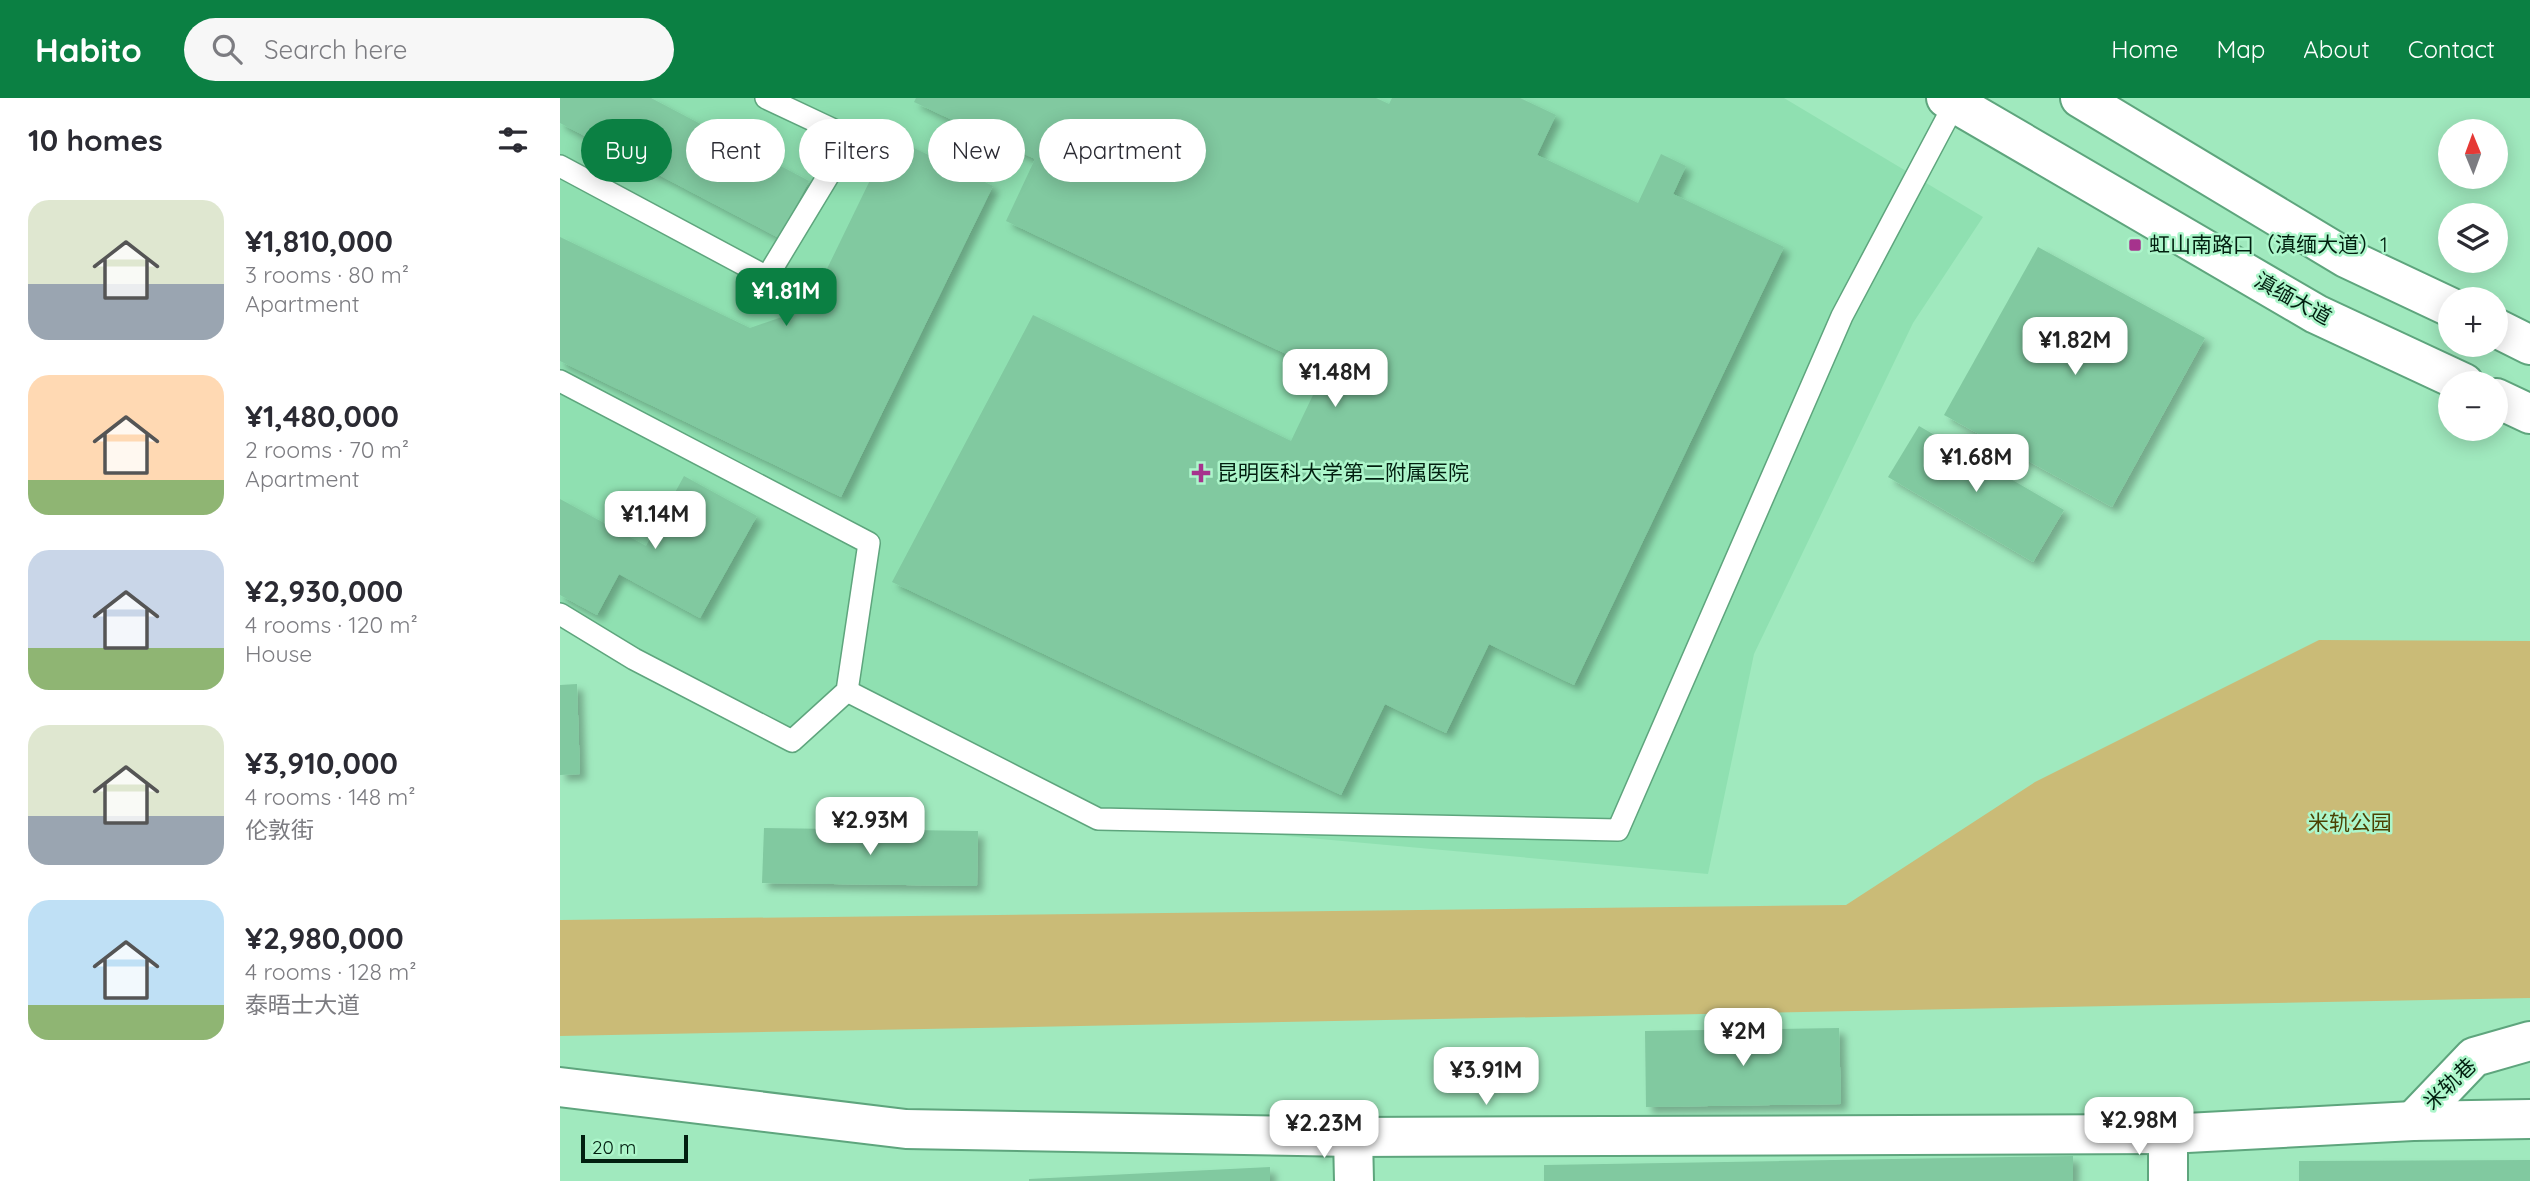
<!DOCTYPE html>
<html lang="en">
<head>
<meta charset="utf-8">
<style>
  :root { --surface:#fff; --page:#f7f7f7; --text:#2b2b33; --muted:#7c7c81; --accent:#0b8043 }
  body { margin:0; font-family:Quicksand,"Noto Sans SC",sans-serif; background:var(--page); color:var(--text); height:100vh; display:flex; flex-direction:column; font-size:26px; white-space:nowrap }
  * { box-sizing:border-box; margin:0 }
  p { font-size:23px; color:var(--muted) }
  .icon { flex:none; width:38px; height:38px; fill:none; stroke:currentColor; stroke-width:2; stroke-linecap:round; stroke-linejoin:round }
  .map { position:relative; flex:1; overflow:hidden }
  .sheet { display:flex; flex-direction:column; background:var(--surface); width:560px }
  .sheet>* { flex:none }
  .hud { position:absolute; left:21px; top:21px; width:665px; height:63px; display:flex; gap:14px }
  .needle { width:46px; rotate:359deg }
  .fabs { position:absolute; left:1878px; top:21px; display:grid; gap:14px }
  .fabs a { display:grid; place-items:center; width:70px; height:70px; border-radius:50%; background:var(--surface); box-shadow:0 4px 18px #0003; font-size:35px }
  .scale { position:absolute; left:21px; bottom:18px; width:107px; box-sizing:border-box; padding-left:7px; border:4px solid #021f10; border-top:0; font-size:19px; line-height:24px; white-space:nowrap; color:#021f10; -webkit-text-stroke:5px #adf6cb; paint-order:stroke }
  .price { position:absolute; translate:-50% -60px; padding:0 16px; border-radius:14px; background:#fff; color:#222; font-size:23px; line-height:46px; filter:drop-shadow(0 2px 4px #0008) }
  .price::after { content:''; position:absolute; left:50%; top:42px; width:21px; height:16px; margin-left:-10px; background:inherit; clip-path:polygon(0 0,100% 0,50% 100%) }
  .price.selected { background:var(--accent); color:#fff }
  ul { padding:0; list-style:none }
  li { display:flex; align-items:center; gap:21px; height:175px; padding:0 28px }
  li span { display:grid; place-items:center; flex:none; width:196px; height:140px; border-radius:21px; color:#555 }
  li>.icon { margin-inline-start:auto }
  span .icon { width:84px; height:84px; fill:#fffc; stroke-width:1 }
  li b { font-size:30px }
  h2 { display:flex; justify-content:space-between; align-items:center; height:84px; padding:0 28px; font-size:30px }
  .pill { padding:0 24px; border-radius:32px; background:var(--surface); box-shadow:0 4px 18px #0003; font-size:24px; line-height:63px }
  .pill.selected { background:var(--accent); color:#fff }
  header { display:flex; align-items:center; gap:42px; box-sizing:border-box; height:98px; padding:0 35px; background:var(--accent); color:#fff }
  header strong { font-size:33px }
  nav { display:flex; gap:38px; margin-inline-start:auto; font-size:24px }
  .search { width:490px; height:63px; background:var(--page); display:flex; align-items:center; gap:18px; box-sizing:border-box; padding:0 24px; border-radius:38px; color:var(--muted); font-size:26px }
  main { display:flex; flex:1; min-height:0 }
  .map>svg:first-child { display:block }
  .built { fill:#8fe0b1 }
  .green { fill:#cabb77 }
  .building { fill:#81c9a0; filter:url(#shadow) }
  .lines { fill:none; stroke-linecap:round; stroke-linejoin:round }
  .service-casing { stroke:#5ea57d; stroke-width:24 }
  .minor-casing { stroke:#5ea57d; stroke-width:42 }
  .primary-casing { stroke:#5ea57d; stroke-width:42 }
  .service { stroke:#fff; stroke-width:21 }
  .minor { stroke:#fff; stroke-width:38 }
  .primary { stroke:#fff; stroke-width:38 }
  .poi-dot { fill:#a6338d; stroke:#adf6cb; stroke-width:2.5 }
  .labels { text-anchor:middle; stroke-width:5; stroke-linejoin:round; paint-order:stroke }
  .poi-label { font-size:21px; fill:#021f10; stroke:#adf6cb; text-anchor:start }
  .street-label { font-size:21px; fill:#021f10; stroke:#adf6cb }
  .park-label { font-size:21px; fill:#4b4103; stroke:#adf6cb }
</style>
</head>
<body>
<header>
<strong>Habito</strong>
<div class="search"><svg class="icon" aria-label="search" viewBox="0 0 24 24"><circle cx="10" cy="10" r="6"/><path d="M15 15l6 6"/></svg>Search here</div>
<nav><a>Home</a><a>Map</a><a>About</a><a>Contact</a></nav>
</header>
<main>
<section class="sheet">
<h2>10 homes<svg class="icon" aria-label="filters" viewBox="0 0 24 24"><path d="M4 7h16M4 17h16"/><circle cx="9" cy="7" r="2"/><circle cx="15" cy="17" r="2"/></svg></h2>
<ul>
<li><span style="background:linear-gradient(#dfe7d0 60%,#9aa5b1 0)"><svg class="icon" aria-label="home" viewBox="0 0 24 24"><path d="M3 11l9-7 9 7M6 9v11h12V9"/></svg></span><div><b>¥1,810,000</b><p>3 rooms · 80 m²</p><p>Apartment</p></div></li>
<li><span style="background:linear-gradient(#ffd9b3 75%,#8fb573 0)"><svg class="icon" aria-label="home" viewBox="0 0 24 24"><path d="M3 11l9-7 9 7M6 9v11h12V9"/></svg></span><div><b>¥1,480,000</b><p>2 rooms · 70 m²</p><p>Apartment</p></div></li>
<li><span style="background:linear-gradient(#c9d6e8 70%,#8fb573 0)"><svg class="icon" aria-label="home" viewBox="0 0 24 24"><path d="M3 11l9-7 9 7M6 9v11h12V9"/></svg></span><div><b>¥2,930,000</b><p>4 rooms · 120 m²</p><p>House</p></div></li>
<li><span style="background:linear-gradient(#dfe7d0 65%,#9aa5b1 0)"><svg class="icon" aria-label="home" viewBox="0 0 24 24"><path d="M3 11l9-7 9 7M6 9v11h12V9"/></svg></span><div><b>¥3,910,000</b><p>4 rooms · 148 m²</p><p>伦敦街</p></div></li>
<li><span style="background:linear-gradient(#bfe0f5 75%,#8fb573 0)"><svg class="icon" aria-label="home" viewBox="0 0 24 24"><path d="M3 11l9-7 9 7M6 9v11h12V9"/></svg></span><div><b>¥2,980,000</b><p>4 rooms · 128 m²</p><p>泰晤士大道</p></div></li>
</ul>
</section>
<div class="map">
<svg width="1970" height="1083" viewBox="0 0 1970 1083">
  <defs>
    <filter id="shadow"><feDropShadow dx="6" dy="6" stdDeviation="3.5" flood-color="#0004"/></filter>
  </defs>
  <rect width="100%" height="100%" fill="#a0e9be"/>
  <!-- built -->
  <polygon class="built" points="0,0 1224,0 1423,119 1353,225 1194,556 1148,776 538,721 287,593 232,643 0,525"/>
  <!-- green -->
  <polygon class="green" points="1759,542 1970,543 1970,900 0,938 0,822 1286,807 1475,684"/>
  <!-- building -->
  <g class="building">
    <polygon points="0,0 91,0 249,83 219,140 0,25"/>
    <polygon points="356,0 816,0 829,6 832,0 960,0 996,17 977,57 1078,105 1101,56 1126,68 1113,96 1224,149 1014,587 929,546 886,635 825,606 781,697 332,484 473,217 731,343 764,274 446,123 475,61 354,4"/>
    <polygon points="331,39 433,88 281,399 0,263 0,139 190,230 248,210"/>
    <polygon points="1478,149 1645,240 1552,409 1384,317"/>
    <polygon points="1359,328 1504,412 1473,464 1328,379"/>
    <polygon points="124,378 197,418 140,520 59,476 37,517 0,497 0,401 86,448"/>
    <polygon points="17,586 20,676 0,677 0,587"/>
    <polygon points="204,730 418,733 417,788 202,785"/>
    <polygon points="1279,930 1281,1006 1086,1009 1085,933"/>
    <polygon points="1513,1058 1513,1083 984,1083 984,1067"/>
    <polygon points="1970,1062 1970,1083 1739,1083 1739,1063"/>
    <polygon points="710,1069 710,1083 469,1083 469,1081"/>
  </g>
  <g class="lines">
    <!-- service casing -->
    <g class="service-casing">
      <g id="service">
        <polyline points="0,68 207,179 291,40 206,0"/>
        <polyline points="0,283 309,445 287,593 232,643 74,561 0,516"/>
        <polyline points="287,593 538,721 1058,732 1282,218 1395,5"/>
      </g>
    </g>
    <!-- minor casing -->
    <g class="minor-casing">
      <g id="minor">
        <polyline points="0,989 346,1031 793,1039 1608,1036 1853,1023 1970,1021"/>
        <polyline points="1853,1023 1914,959 1970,943"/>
        <polyline points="793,1039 794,1083"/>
        <polyline points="1608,1083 1608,1036"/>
      </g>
    </g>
    <!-- primary casing -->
    <g class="primary-casing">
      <g id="primary">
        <polyline points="1386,0 1756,216 1904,285"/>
        <polyline points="1520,0 1786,160 1890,209"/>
        <polyline points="1936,230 1970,247"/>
        <polyline points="1936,300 1970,316"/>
      </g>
    </g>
    <!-- service -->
    <use href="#service" class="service"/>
    <!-- minor -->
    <use href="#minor" class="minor"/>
    <!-- primary -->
    <use href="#primary" class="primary"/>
  </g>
  <!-- markers -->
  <g class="poi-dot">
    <rect x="1568" y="140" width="14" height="14" rx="3.5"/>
    <path d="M637.5 364.5h7v7h7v7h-7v7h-7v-7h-7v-7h7z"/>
  </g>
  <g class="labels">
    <!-- poi labels -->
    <g class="poi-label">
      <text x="1589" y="154">虹山南路口（滇缅大道）1</text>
      <text x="657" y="382">昆明医科大学第二附属医院</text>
    </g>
    <!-- street labels -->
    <g class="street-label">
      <text transform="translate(1733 201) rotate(29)" y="7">滇缅大道</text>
      <text transform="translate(1890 986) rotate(-44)" y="7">米轨巷</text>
    </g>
    <!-- park labels -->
    <g class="park-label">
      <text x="1790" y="732">米轨公园</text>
    </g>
  </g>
</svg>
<div class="fabs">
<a><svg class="needle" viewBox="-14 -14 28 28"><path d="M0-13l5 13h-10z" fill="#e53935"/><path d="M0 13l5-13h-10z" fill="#7c7c81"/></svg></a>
<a><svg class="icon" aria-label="layers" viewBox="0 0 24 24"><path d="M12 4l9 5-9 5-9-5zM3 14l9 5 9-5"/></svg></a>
<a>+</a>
<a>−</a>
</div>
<div class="scale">20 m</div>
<b class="price selected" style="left:226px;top:230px">¥1.81M</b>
<b class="price" style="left:1515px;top:279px">¥1.82M</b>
<b class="price" style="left:775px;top:311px">¥1.48M</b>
<b class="price" style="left:1416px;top:396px">¥1.68M</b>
<b class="price" style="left:95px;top:453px">¥1.14M</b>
<b class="price" style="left:310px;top:759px">¥2.93M</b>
<b class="price" style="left:1183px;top:970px">¥2M</b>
<b class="price" style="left:926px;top:1009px">¥3.91M</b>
<b class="price" style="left:1579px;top:1059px">¥2.98M</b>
<b class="price" style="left:764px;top:1062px">¥2.23M</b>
<div class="hud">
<a class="pill selected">Buy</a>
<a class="pill">Rent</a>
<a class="pill">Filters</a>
<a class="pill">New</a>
<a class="pill">Apartment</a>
</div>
</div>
</main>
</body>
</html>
